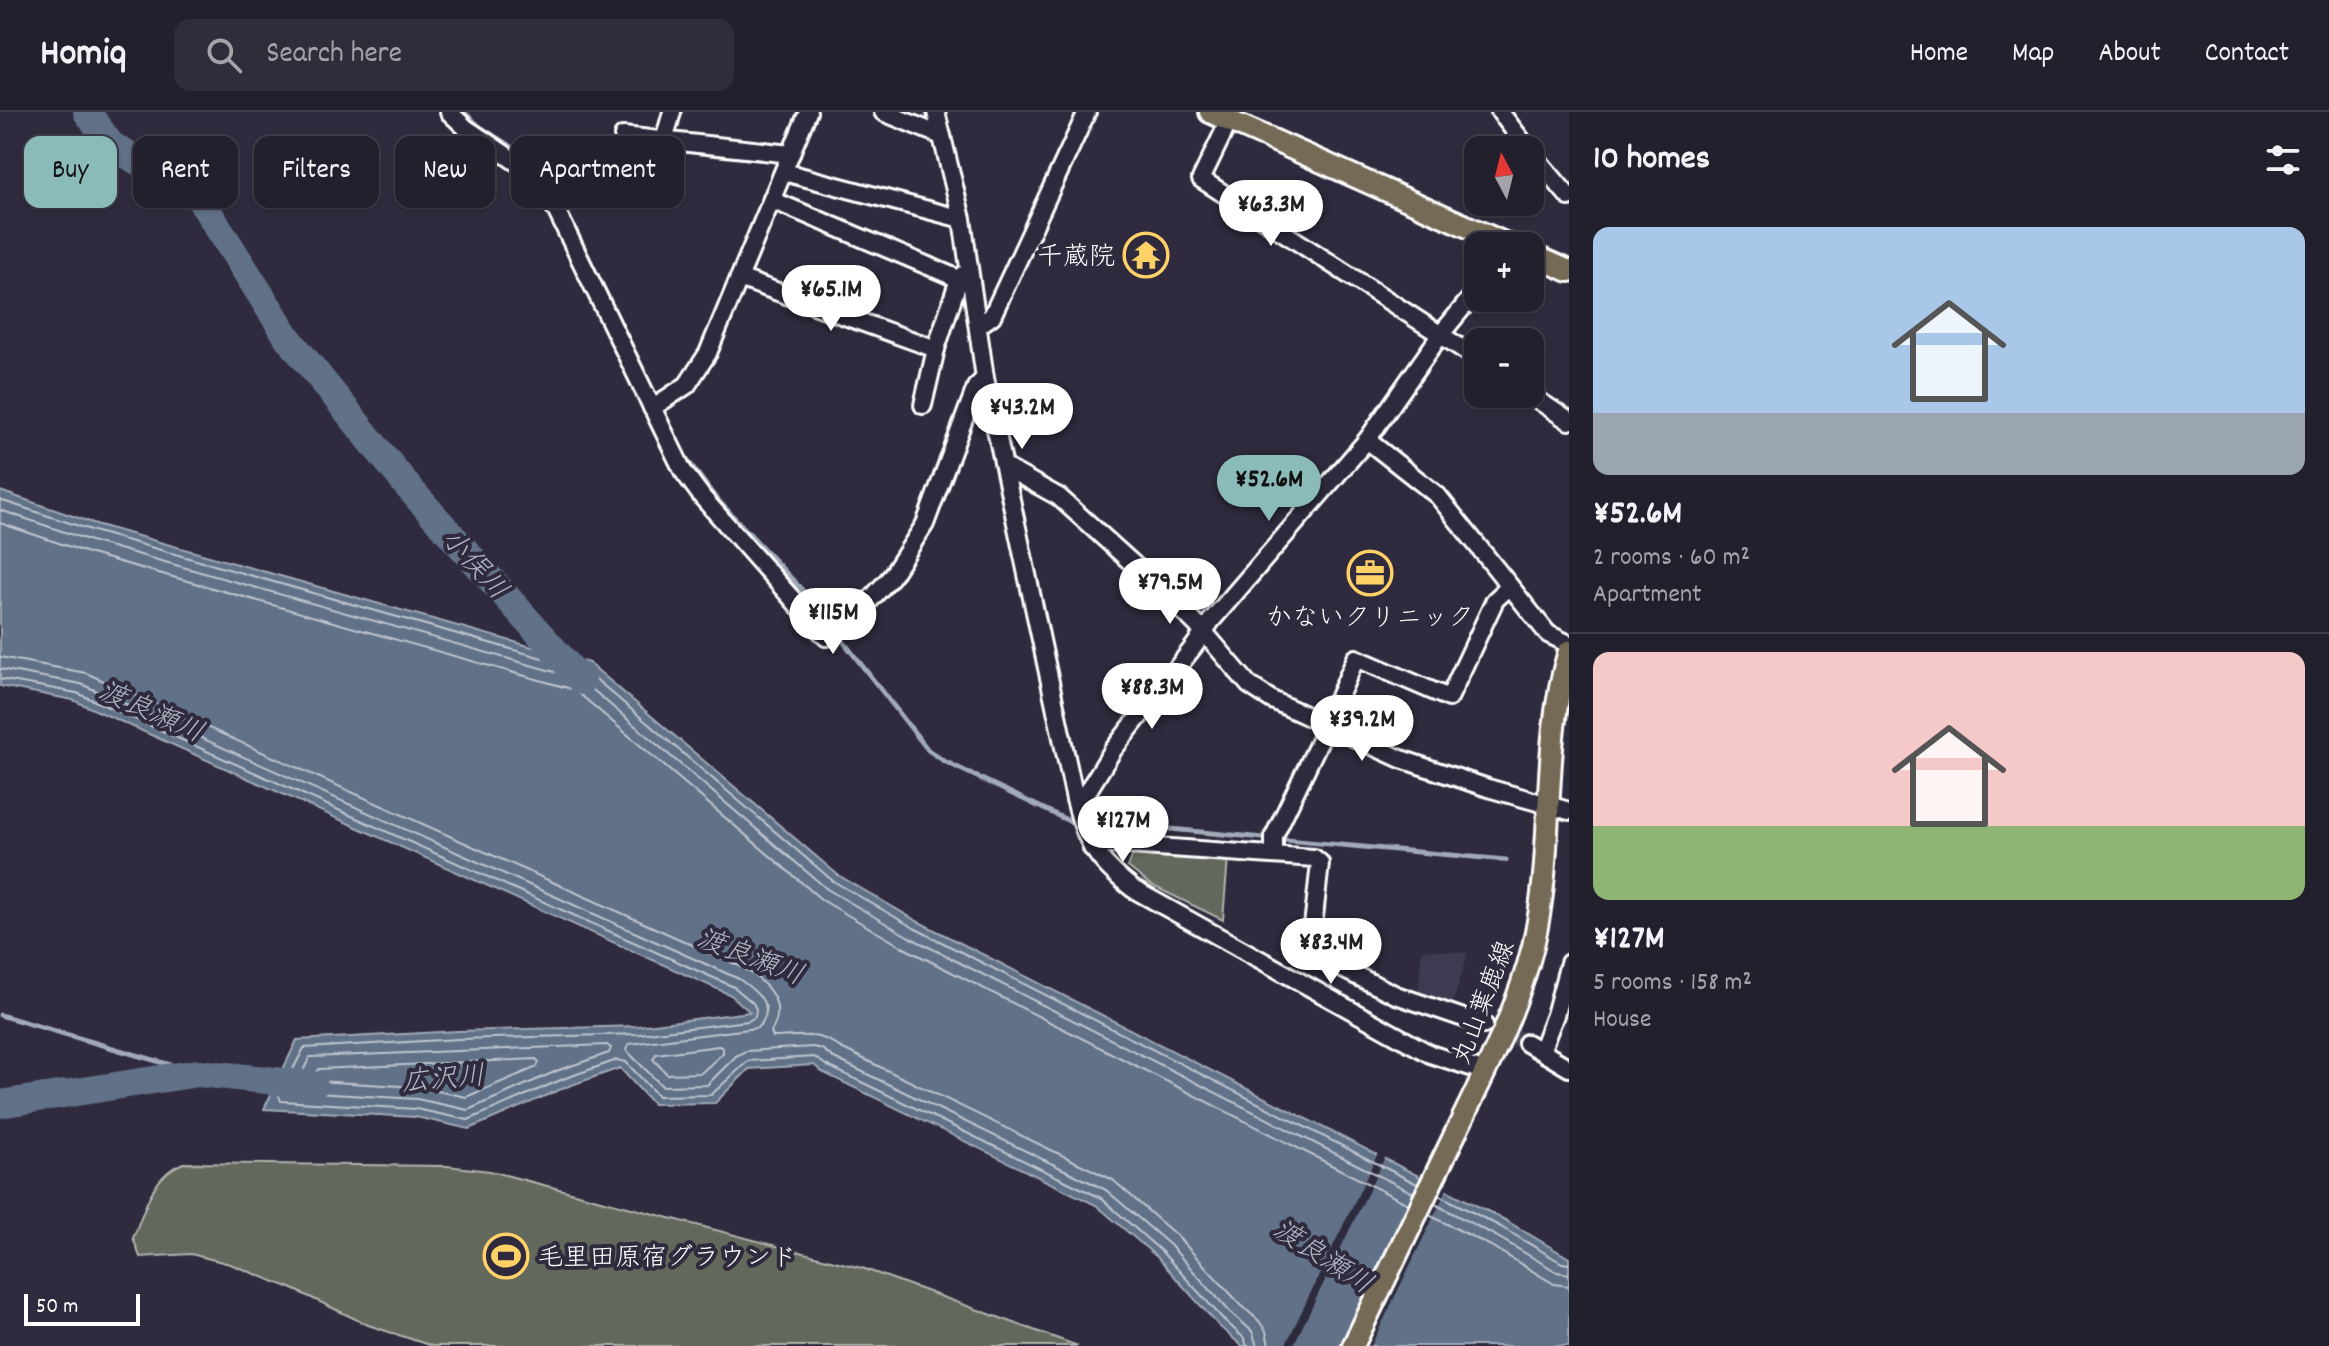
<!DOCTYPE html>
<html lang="en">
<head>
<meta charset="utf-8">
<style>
  :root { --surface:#23202e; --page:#2f2d3a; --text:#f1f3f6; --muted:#a3a3aa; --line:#403e4a; --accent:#8bbbb9 }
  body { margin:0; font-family:Dekko,"Klee One",sans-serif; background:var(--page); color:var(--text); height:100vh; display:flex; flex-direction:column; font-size:30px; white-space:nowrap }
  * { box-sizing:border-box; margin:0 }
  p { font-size:26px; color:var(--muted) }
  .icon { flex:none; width:44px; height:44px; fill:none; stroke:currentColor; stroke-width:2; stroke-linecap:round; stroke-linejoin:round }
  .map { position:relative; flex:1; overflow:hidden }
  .details { display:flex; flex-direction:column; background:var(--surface); width:760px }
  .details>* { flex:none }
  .banner { position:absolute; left:24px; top:24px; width:760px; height:72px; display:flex; gap:16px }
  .needle { width:52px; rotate:353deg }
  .tools { position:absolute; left:1464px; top:24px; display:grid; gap:16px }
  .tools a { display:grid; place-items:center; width:80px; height:80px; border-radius:16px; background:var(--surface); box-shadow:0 2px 6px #0004,0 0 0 2px var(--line); font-size:40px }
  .scale { position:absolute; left:24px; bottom:20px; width:116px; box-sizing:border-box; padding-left:8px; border:4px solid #fff; border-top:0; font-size:22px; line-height:28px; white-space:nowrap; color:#fff; -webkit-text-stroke:6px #2f2a3d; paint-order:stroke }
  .price { position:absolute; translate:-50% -68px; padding:0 18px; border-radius:28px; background:#fff; color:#222; font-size:26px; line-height:52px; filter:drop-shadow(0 2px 4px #0008) }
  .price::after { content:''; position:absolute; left:50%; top:48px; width:24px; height:18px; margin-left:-12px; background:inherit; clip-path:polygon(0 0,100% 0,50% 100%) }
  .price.on { background:var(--accent); color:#111 }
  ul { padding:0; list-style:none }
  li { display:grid; align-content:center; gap:16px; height:424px; padding:0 24px }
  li+li { border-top:2px solid var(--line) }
  li span { display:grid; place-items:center; height:248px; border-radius:16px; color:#555 }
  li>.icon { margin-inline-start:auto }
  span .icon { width:144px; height:144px; fill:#fffc; stroke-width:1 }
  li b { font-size:34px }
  h2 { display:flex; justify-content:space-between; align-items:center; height:96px; padding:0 24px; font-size:34px }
  .chip { padding:0 28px; border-radius:16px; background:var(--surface); box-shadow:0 2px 6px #0004,0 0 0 2px var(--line); font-size:28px; line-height:72px }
  .chip.on { background:var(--accent); color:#111 }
  header { display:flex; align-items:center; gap:48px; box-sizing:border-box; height:112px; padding:0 40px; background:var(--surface); border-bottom:2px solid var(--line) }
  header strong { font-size:38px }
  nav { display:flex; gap:44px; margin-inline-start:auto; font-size:28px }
  .search { width:560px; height:72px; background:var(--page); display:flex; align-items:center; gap:20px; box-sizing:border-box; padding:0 28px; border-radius:16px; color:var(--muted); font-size:30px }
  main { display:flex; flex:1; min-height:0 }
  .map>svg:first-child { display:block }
  .built { fill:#3d3b51 }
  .green { fill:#62695c; stroke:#b0b4ae; stroke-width:2 }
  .water { fill:#617188; stroke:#a0aab8; stroke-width:2 }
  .pier { fill:#2f2a3d }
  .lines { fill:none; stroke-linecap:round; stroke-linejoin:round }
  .shore { stroke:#c0c6cf; stroke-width:2 }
  .stream { stroke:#a0aab8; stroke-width:5 }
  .river { stroke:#617188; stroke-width:28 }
  .minor-tunnel { stroke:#443f50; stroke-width:16; stroke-dasharray:16 8; stroke-linecap:butt }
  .minor-casing { stroke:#fff; stroke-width:22 }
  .major-casing { stroke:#fff; stroke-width:26 }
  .minor { stroke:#2f2a3d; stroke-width:16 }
  .major { stroke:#756a55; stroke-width:20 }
  .labels { text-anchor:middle; stroke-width:8; stroke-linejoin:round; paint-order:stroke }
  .poi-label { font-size:26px; fill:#fff; stroke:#2f2a3d; text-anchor:end }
  .street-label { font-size:26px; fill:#fff; stroke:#2f2a3d }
  .water-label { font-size:28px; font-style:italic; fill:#b0b8c4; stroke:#2f2a3d }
</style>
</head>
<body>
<header>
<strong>Homiq</strong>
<div class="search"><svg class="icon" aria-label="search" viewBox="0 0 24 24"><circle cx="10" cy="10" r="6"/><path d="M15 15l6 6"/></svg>Search here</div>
<nav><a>Home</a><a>Map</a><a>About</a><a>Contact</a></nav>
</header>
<main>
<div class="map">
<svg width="1569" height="1234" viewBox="0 0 1569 1234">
  <rect width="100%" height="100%" fill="#2f2a3d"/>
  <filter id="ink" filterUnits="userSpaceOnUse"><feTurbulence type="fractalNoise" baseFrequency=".0125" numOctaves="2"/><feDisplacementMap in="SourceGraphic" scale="16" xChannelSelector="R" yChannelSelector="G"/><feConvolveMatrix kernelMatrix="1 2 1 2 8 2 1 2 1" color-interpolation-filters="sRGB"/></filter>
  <g filter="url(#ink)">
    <!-- built -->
    <polygon class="built" points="1422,837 1468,841 1452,894 1418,882"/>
    <!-- green -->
    <g class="green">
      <polygon points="1142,738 1228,746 1223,808 1149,772 1128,755 1132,745"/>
      <path d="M183,1051L447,1054L490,1059L865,1157L1078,1234H432L368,1213L293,1177L230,1152L191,1142L140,1145L133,1126C145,1097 152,1063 183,1051Z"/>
    </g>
    <!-- water -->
    <polygon class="water" points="0,379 99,413 589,551 838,763 917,809 1505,1108 1569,1146 1569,1234 1242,1234 1219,1214 1157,1145 1096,1093 822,960 814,953 749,957 715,991 653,992 620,956 566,975 469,1017 416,1005 264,997 297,928 458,919 638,914 750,900 731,883 73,588 0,574"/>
    <!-- pier -->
    <g class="pier">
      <polygon points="1379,1039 1386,1043 1293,1234 1285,1234"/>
      <polygon points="1427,1064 1448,1075 1371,1234 1344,1234"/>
    </g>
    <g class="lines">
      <!-- shore -->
      <g class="shore">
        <polyline points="0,388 97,420 585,558 833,769 914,816 1417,1072"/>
        <polyline points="0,398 94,430 580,567 827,777 909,825 1413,1081"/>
        <polyline points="0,411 91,442 575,578 822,788 904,836 1408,1092"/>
        <path d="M0,545L86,561L744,856C768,872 788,892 771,920L773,925C797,925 818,918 839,935L1113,1068L1177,1124L1240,1192L1259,1209L1266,1219L1269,1234"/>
        <path d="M0,557L81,572L739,867C756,879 779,896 757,916L629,932L626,938L662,974L707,973L736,944L746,939L813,935L822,937L832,945L1106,1078L1170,1133L1231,1201L1252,1219L1257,1234"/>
        <polyline points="0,567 77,581 734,875 753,891 756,897 755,905 748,909 639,922 459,927 304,936 279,984 281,989 416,997 468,1008 563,967 617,948 626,950 658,984 711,983 748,949 814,945 826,953 1101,1086 1162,1140 1224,1208 1244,1226 1247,1234"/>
        <polygon points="607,933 611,936 609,941 559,958 468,998 417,987 298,980 294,977 310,945"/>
        <polygon points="719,934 723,936 723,941 701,961 667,962 653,947 656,942"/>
        <polygon points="536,947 539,950 537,955 466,985 418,975 316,969 313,965 319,957"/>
        <polyline points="1439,1083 1501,1115 1562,1151 1569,1152"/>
        <polyline points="1435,1092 1496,1124 1557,1160 1569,1162"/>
        <polyline points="1429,1103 1491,1134 1554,1172 1569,1174"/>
      </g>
      <!-- stream -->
      <g class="stream">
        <polyline points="464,0 479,14 546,57 676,326"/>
        <polyline points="683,342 714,384 802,478 832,514"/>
        <polyline points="839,524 928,638 944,649 1071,710"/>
        <polyline points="1091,711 1145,715"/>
        <polyline points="1160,716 1264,726"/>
        <polyline points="1286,728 1506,748"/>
        <polyline points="0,903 198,961"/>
      </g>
      <!-- river -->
      <g class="river">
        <polyline points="87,0 111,33 200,87 288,226 409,376 582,569"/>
        <polyline points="0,992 198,961 314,973"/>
      </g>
      <!-- minor-tunnel -->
      <polyline class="minor-tunnel" points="1484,913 1527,931"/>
      <!-- minor casing -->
      <g class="minor-casing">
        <g id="minor">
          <polyline points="449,0 466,16 541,67 683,359 703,386 826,525 849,511 891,465 925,412 976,275 985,266"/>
          <polyline points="883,0 942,24"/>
          <path d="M936,0L962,107L985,266L1075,687C1086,732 1097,749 1133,777L1430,942L1486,960"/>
          <polyline points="1500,0 1529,38"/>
          <polyline points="1229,9 1201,67 1478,247"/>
          <polyline points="623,24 791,42"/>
          <polyline points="664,29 672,0"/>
          <polyline points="1530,39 1569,85"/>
          <polyline points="784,60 962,107"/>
          <polyline points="772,88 959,167"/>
          <polyline points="739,166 936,237"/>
          <polyline points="978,214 992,204 1087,0"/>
          <polyline points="1529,282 1569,309"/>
          <polyline points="923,293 936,237 959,167 965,162"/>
          <polyline points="652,296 687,273 708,241 808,0"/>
          <polyline points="1367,328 1438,384 1548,522 1569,532"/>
          <polyline points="1005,355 1059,385 1164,480 1204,520 1249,573 1272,588 1401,647 1488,676 1569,699"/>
          <polyline points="1075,687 1087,680 1113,638 1195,533 1211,509 1367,328 1441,222 1478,177"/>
          <polyline points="1092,736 1115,732 1314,746 1320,751 1311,832 1316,844 1396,883 1484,913"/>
          <polyline points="1274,741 1274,724 1320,628 1356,546 1449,586 1495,488 1509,475"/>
          <polyline points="1527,931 1569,956"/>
          <polyline points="1541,939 1555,903 1569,851"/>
        </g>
      </g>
      <!-- major casing -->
      <g class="major-casing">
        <g id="major">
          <polyline points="1210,0 1511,134"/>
          <polyline points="1530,142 1569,159"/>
          <path d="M1353,1234C1387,1163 1422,1091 1456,1020C1485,960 1517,899 1533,834C1556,737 1540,635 1569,539"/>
        </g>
      </g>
      <!-- minor -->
      <use href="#minor" class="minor"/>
      <!-- major -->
      <use href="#major" class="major"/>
    </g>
  </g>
  <!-- icons -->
  <defs>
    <g id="temple-ring" transform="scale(2.3)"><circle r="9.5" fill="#2f2a3d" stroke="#ffd166" stroke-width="1.5"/><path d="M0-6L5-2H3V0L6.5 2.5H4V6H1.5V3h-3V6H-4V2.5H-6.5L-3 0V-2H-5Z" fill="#ffd166"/></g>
    <g id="office-ring" transform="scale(2.3)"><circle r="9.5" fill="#2f2a3d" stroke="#ffd166" stroke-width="1.5"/><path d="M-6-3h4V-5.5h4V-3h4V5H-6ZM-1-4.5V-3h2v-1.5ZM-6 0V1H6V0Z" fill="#ffd166"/></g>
    <g id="stadium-ring" transform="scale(2.3)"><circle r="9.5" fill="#2f2a3d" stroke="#ffd166" stroke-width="1.5"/><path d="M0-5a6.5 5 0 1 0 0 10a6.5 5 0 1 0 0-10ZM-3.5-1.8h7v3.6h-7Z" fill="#ffd166"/></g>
  </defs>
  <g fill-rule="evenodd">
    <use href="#temple-ring" x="1146" y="143"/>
    <use href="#office-ring" x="1370" y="461"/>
    <use href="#stadium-ring" x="506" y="1144"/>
  </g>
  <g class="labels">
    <!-- poi labels -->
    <g class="poi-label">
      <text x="1115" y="152">千蔵院</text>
      <text x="1370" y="513" text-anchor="middle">かないクリニック</text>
      <text x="537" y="1153" text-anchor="start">毛里田原宿グラウンド</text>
    </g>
    <!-- street labels -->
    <g class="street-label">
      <text transform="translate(1482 890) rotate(-69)" y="9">丸山葉鹿線</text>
    </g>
    <!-- water labels -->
    <g class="water-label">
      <text transform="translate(476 451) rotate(48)" y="10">小俣川</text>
      <text transform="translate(152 598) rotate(24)" y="10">渡良瀬川</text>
      <text transform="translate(751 843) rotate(21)" y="10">渡良瀬川</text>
      <text transform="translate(443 965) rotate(-5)" y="10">広沢川</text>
      <text transform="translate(1324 1143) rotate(33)" y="10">渡良瀬川</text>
    </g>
  </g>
</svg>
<div class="tools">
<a><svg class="needle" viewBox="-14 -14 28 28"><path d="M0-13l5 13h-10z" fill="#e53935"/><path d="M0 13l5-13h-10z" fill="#a3a3aa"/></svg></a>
<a>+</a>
<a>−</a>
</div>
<div class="scale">50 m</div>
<b class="price" style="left:1271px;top:136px">¥63.3M</b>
<b class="price" style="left:831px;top:221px">¥65.1M</b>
<b class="price" style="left:1022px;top:339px">¥43.2M</b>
<b class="price on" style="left:1269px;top:411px">¥52.6M</b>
<b class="price" style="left:1170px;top:514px">¥79.5M</b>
<b class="price" style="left:833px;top:544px">¥115M</b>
<b class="price" style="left:1152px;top:619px">¥88.3M</b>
<b class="price" style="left:1362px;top:651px">¥39.2M</b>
<b class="price" style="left:1123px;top:752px">¥127M</b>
<b class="price" style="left:1331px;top:874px">¥83.4M</b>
<div class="banner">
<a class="chip on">Buy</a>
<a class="chip">Rent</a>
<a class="chip">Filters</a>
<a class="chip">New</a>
<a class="chip">Apartment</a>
</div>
</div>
<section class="details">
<h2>10 homes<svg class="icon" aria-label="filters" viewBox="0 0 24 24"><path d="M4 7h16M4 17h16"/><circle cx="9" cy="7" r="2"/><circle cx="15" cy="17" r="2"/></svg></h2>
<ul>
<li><span style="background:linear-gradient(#a9c7e8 75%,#9aa5b1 0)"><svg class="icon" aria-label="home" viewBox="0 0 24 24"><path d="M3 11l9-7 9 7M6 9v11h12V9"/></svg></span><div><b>¥52.6M</b><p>2 rooms · 60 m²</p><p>Apartment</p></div></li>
<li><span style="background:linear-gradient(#f6c9c9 70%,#8fb573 0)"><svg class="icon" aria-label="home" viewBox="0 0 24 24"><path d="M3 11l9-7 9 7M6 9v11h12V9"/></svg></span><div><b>¥127M</b><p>5 rooms · 158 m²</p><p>House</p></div></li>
</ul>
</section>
</main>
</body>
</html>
